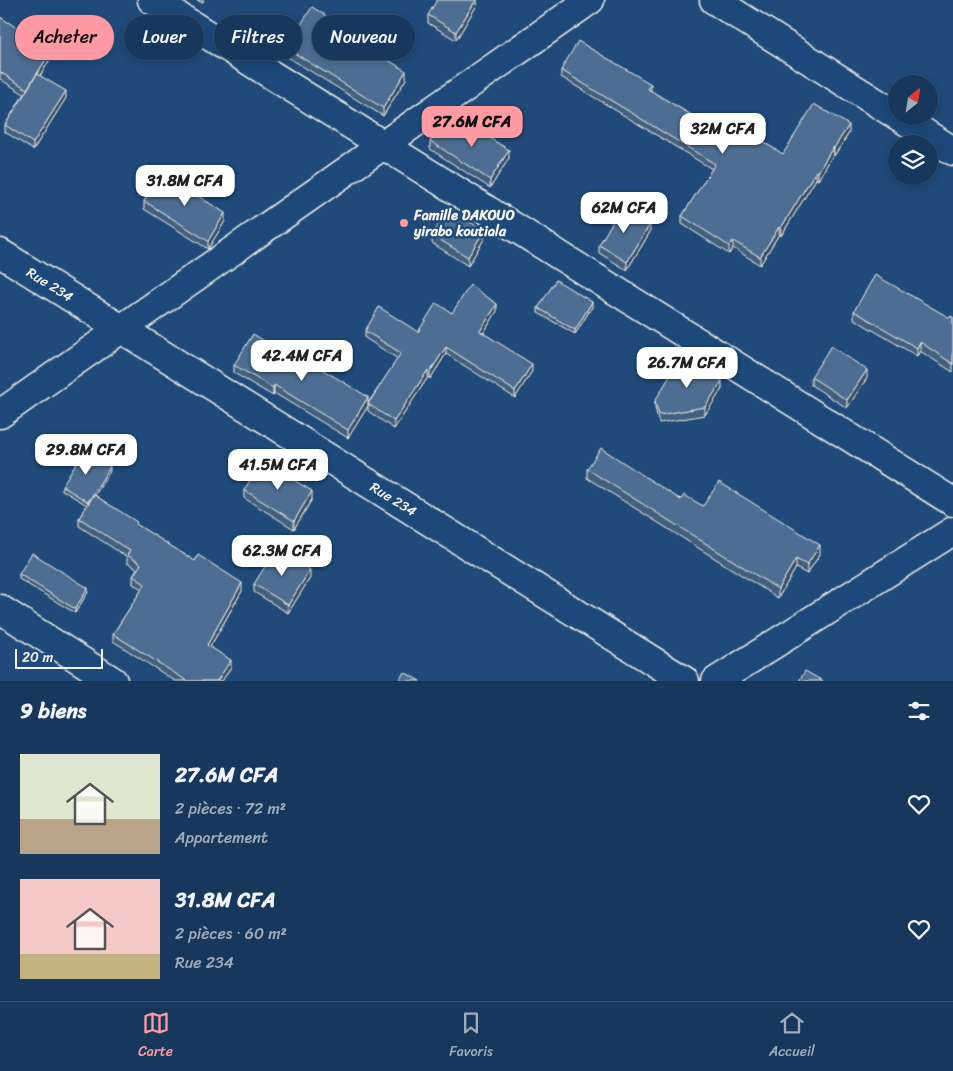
<!DOCTYPE html>
<html lang="fr">
<head>
<meta charset="utf-8">
<style>
  :root { --surface:#17385c; --page:#203f62; --text:#f1f3f6; --muted:#9eacbb; --line:#365272; --accent:#ff9aa2 }
  body { margin:0; font-family:Sriracha,sans-serif; background:var(--page); color:var(--text); height:100vh; display:flex; flex-direction:column; font-size:19px; white-space:nowrap }
  * { box-sizing:border-box; margin:0 }
  p { font-size:16px; color:var(--muted) }
  .icon { flex:none; width:28px; height:28px; fill:none; stroke:currentColor; stroke-width:2; stroke-linecap:round; stroke-linejoin:round }
  .map { position:relative; height:681px; overflow:hidden }
  .drawer { display:flex; flex-direction:column; background:var(--surface); flex:1 }
  .drawer>* { flex:none }
  .banner { position:absolute; left:15px; top:15px; width:500px; height:45px; display:flex; gap:10px }
  .needle { width:32px; rotate:30deg }
  .fabs { position:absolute; left:888px; top:75px; display:grid; gap:10px }
  .fabs a { display:grid; place-items:center; width:50px; height:50px; border-radius:50%; background:var(--surface); box-shadow:0 2px 8px #0003,0 0 0 1px var(--line); font-size:25px }
  .scale { position:absolute; left:15px; bottom:12px; width:88px; box-sizing:border-box; padding-left:5px; border:2px solid #f4f1e8; border-top:0; font-size:14px; line-height:18px; white-space:nowrap; color:#f4f1e8; -webkit-text-stroke:4px #1f4a7a; paint-order:stroke }
  .price { position:absolute; translate:-50% -42px; padding:0 11px; border-radius:10px; background:#fff; color:#222; font-size:16px; line-height:32px; filter:drop-shadow(0 1px 2px #0008) }
  .price::after { content:''; position:absolute; left:50%; top:30px; width:15px; height:11px; margin-left:-8px; background:inherit; clip-path:polygon(0 0,100% 0,50% 100%) }
  .price.selected { background:var(--accent); color:#111 }
  ul { padding:0; list-style:none }
  li { display:flex; align-items:center; gap:15px; height:125px; padding:0 20px }
  li span { display:grid; place-items:center; flex:none; width:140px; height:100px; border-radius:0px; color:#555 }
  li>.icon { margin-inline-start:auto }
  span .icon { width:60px; height:60px; fill:#fffc; stroke-width:1 }
  li b { font-size:21px }
  h2 { display:flex; justify-content:space-between; align-items:center; height:60px; padding:0 20px; font-size:21px }
  .pill { padding:0 18px; border-radius:22px; background:var(--surface); box-shadow:0 2px 8px #0003,0 0 0 1px var(--line); font-size:18px; line-height:45px }
  .pill.selected { background:var(--accent); color:#111 }
  .tab-bar { display:flex; justify-content:space-around; align-items:center; height:70px; border-top:1px solid var(--line); background:var(--surface); font-size:14px; color:var(--muted) }
  .tab-bar a { display:grid; justify-items:center; gap:2px }
  .tab-bar .selected { color:var(--accent) }
  .map>svg:first-child { display:block }
  .lines { fill:none; stroke-linecap:round; stroke-linejoin:round }
  .minor-casing { stroke:#f4f1e8; stroke-width:31 }
  .minor { stroke:#1f4a7a; stroke-width:28 }
  .wall { fill:#425f7e; stroke:#f4f1e8 }
  .shaded-wall { fill:#364d66; stroke:#f4f1e8 }
  .building { fill:#4d6e92; stroke:#f4f1e8 }
  .poi-dot { fill:#ff9aa2; stroke:#1f4a7a; stroke-width:2 }
  .labels { text-anchor:middle; stroke-width:5; stroke-linejoin:round; paint-order:stroke }
  .poi-label { font-size:14px; font-weight:bold; fill:#f4f1e8; stroke:#1f4a7a; text-anchor:start }
  .street-label { font-size:14px; fill:#f4f1e8; stroke:#1f4a7a }
</style>
</head>
<body>
<div class="map">
<svg width="953" height="681" viewBox="0 0 953 681">
  <rect width="100%" height="100%" fill="#1f4a7a"/>
  <filter id="ink" filterUnits="userSpaceOnUse"><feTurbulence type="fractalNoise" baseFrequency=".02" numOctaves="2"/><feDisplacementMap in="SourceGraphic" scale="10" xChannelSelector="R" yChannelSelector="G"/><feConvolveMatrix kernelMatrix="1 2 1 2 8 2 1 2 1" color-interpolation-filters="sRGB"/></filter>
  <g filter="url(#ink)">
    <g class="lines">
      <!-- minor casing -->
      <g class="minor-casing">
        <g id="minor">
          <polyline points="152,0 953,502"/>
          <polyline points="714,0 896,115"/>
          <polyline points="898,116 953,151"/>
          <path id="s1" d="M0,253L685,681"/>
          <polyline points="0,414 590,0"/>
          <polyline points="0,609 113,681"/>
          <polyline points="716,681 953,531"/>
        </g>
      </g>
      <!-- minor -->
      <use href="#minor" class="minor"/>
    </g>
    <!-- wall -->
    <g class="wall">
      <polygon points="197,0 204,0 202,3"/>
      <polygon points="477,0 477,5 456,40 428,23 428,15"/>
      <polygon points="0,17 52,56 40,76 66,98 33,150 5,132 5,125 24,94 0,79"/>
      <polygon points="339,29 406,79 383,116 286,56 286,48"/>
      <polygon points="561,70 651,91 718,131 783,154 849,133 834,156 833,155 818,180 816,179 781,236 779,234 760,265 733,248 729,254 682,224 682,216 712,169 561,77"/>
      <polygon points="430,141 509,158 490,188 430,149"/>
      <polygon points="144,201 225,221 208,249 144,209"/>
      <polygon points="650,232 627,270 599,253 599,245"/>
      <polygon points="432,235 484,239 468,266 432,243"/>
      <polygon points="592,307 575,334 538,313 538,308"/>
      <polygon points="497,311 483,334 532,371 515,398 446,354 430,379 428,377 394,429 368,411 368,406 348,438 274,393 273,396 234,373 234,365 297,361 368,403 398,359 365,338 365,331 418,332 452,313"/>
      <polygon points="854,311 950,318 953,317 953,372 920,351 917,356 854,319"/>
      <polygon points="811,377 867,378 847,408 811,385"/>
      <polygon points="722,389 705,415 659,423 655,408 655,401"/>
      <polygon points="587,469 703,506 820,554 807,574 796,568 778,598 587,478"/>
      <polygon points="110,471 95,495 137,525 242,591 210,647 231,667 222,681 175,681 113,641 113,634 142,589 133,584 133,576 137,569 127,563 127,557 79,526 79,518 87,505 62,490 62,486"/>
      <polygon points="244,490 312,499 294,529 244,498"/>
      <polygon points="19,574 88,592 75,613 19,579"/>
      <polygon points="310,578 288,613 254,592 254,584"/>
    </g>
    <!-- shaded-wall -->
    <g class="shaded-wall">
      <polygon points="476,0 477,0 477,5 456,40 456,32"/>
      <polygon points="52,50 52,56 27,96 27,89"/>
      <polygon points="406,71 406,79 383,116 383,108"/>
      <polygon points="651,84 651,91 648,89"/>
      <polygon points="66,91 66,98 33,150 33,143"/>
      <polygon points="849,125 849,133 834,156 834,148"/>
      <polygon points="833,147 833,155 818,180 818,172"/>
      <polygon points="509,150 509,158 490,188 490,180"/>
      <polygon points="816,171 816,179 781,236 781,228"/>
      <polygon points="225,213 225,221 208,249 208,241"/>
      <polygon points="650,224 650,232 627,270 627,262"/>
      <polygon points="779,227 779,234 760,265 760,257"/>
      <polygon points="484,231 484,239 468,266 468,257"/>
      <polygon points="733,241 733,248 729,254 729,246"/>
      <polygon points="592,302 592,307 575,334 575,330"/>
      <polygon points="497,304 497,311 480,339 480,331"/>
      <polygon points="920,342 920,351 917,356 917,348"/>
      <polygon points="446,347 446,354 430,379 430,372"/>
      <polygon points="532,364 532,371 515,398 515,391"/>
      <polygon points="428,370 428,377 394,429 394,421"/>
      <polygon points="867,370 867,378 847,408 847,400"/>
      <polygon points="722,381 722,389 705,415 705,407"/>
      <polygon points="274,385 274,393 273,396 273,388"/>
      <polygon points="368,397 368,406 348,438 348,430"/>
      <polygon points="110,467 110,471 88,506 88,502"/>
      <polygon points="312,491 312,499 294,529 294,521"/>
      <polygon points="820,545 820,554 807,574 807,565"/>
      <polygon points="796,559 796,568 778,598 778,589"/>
      <polygon points="310,570 310,578 288,613 288,605"/>
      <polygon points="242,583 242,591 207,652 207,645"/>
      <polygon points="88,588 88,592 75,613 75,609"/>
      <polygon points="231,660 231,667 222,681 217,681"/>
    </g>
    <!-- building -->
    <g class="building">
      <polygon points="437,0 476,0 456,32 428,15"/>
      <polygon points="312,7 339,24 336,28 406,71 383,108 286,48"/>
      <polygon points="0,17 52,50 27,89 0,72"/>
      <polygon points="578,41 651,84 648,89 718,131 725,119 783,154 814,104 849,125 834,148 833,147 818,172 816,171 781,228 779,227 760,257 733,241 729,246 682,216 715,164 561,70"/>
      <polygon points="37,74 66,91 33,143 5,125"/>
      <polygon points="459,119 509,150 490,180 430,141"/>
      <polygon points="162,173 225,213 208,241 144,201"/>
      <polygon points="621,207 650,224 627,262 599,245"/>
      <polygon points="449,208 484,231 468,257 432,235"/>
      <polygon points="875,275 950,318 951,316 953,317 953,364 920,342 917,348 854,311"/>
      <polygon points="556,280 592,302 575,330 538,308"/>
      <polygon points="470,285 497,304 480,331 532,364 515,391 446,347 430,372 428,370 394,421 368,404 401,353 365,331 379,307 418,332 436,303 452,313"/>
      <polygon points="253,334 297,361 300,356 368,397 348,430 274,385 273,388 234,365"/>
      <polygon points="831,346 867,370 847,400 811,377"/>
      <polygon points="682,356 722,381 705,407 659,415 655,401"/>
      <polygon points="601,448 681,500 684,495 703,506 719,482 820,545 807,565 796,559 778,589 587,469"/>
      <polygon points="84,450 110,467 88,502 62,486"/>
      <polygon points="262,461 312,491 294,521 244,490"/>
      <polygon points="94,495 137,522 136,524 195,561 198,555 242,583 207,645 231,660 217,681 187,681 113,634 145,584 133,576 141,564 127,555 130,551 79,518"/>
      <polygon points="276,549 310,570 288,605 254,584"/>
      <polygon points="32,553 88,588 75,609 19,574"/>
      <polygon points="805,671 823,681 799,681"/>
      <polygon points="404,672 420,681 399,681"/>
    </g>
  </g>
  <!-- markers -->
  <circle class="poi-dot" cx="404" cy="223" r="5"/>
  <g class="labels">
    <!-- poi labels -->
    <g class="poi-label">
      <text x="414" y="220">Famille DAKOUO<tspan x="414" dy="16">yirabo koutiala</tspan></text>
    </g>
    <!-- street labels -->
    <g class="street-label">
      <text dy="5" stroke="none"><textPath href="#s1" startOffset="59">Rue 234</textPath></text>
      <text dy="5" stroke="none"><textPath href="#s1" startOffset="464">Rue 234</textPath></text>
    </g>
  </g>
</svg>
<div class="fabs">
<a><svg class="needle" viewBox="-14 -14 28 28"><path d="M0-13l5 13h-10z" fill="#e53935"/><path d="M0 13l5-13h-10z" fill="#9eacbb"/></svg></a>
<a><svg class="icon" aria-label="layers" viewBox="0 0 24 24"><path d="M12 4l9 5-9 5-9-5zM3 14l9 5 9-5"/></svg></a>
</div>
<div class="scale">20 m</div>
<b class="price selected" style="left:472px;top:148px">27.6M CFA</b>
<b class="price" style="left:723px;top:155px">32M CFA</b>
<b class="price" style="left:185px;top:207px">31.8M CFA</b>
<b class="price" style="left:624px;top:234px">62M CFA</b>
<b class="price" style="left:302px;top:382px">42.4M CFA</b>
<b class="price" style="left:687px;top:389px">26.7M CFA</b>
<b class="price" style="left:86px;top:476px">29.8M CFA</b>
<b class="price" style="left:278px;top:491px">41.5M CFA</b>
<b class="price" style="left:282px;top:577px">62.3M CFA</b>
<div class="banner">
<a class="pill selected">Acheter</a>
<a class="pill">Louer</a>
<a class="pill">Filtres</a>
<a class="pill">Nouveau</a>
</div>
</div>
<section class="drawer">
<h2>9 biens<svg class="icon" aria-label="filters" viewBox="0 0 24 24"><path d="M4 7h16M4 17h16"/><circle cx="9" cy="7" r="2"/><circle cx="15" cy="17" r="2"/></svg></h2>
<ul>
<li><span style="background:linear-gradient(#dfe7d0 65%,#b9a48a 0)"><svg class="icon" aria-label="home" viewBox="0 0 24 24"><path d="M3 11l9-7 9 7M6 9v11h12V9"/></svg></span><div><b>27.6M CFA</b><p>2 pièces · 72 m²</p><p>Appartement</p></div><svg class="icon" aria-label="heart" viewBox="0 0 24 24"><path d="M12 20l-8-8c-3-5 5-10 8-4 3-6 11-1 8 4z"/></svg></li>
<li><span style="background:linear-gradient(#f6c9c9 75%,#c2b280 0)"><svg class="icon" aria-label="home" viewBox="0 0 24 24"><path d="M3 11l9-7 9 7M6 9v11h12V9"/></svg></span><div><b>31.8M CFA</b><p>2 pièces · 60 m²</p><p>Rue 234</p></div><svg class="icon" aria-label="heart" viewBox="0 0 24 24"><path d="M12 20l-8-8c-3-5 5-10 8-4 3-6 11-1 8 4z"/></svg></li>
</ul>
</section>
<nav class="tab-bar">
<a class="selected"><svg class="icon" aria-label="map" viewBox="0 0 24 24"><path d="M3 6l6-2 6 2 6-2v14l-6 2-6-2-6 2zM9 4v14M15 6v14"/></svg>Carte</a>
<a><svg class="icon" aria-label="saved" viewBox="0 0 24 24"><path d="M7 4h10v16l-5-4-5 4z"/></svg>Favoris</a>
<a><svg class="icon" aria-label="home" viewBox="0 0 24 24"><path d="M3 11l9-7 9 7M6 9v11h12V9"/></svg>Accueil</a>
</nav>
</body>
</html>
